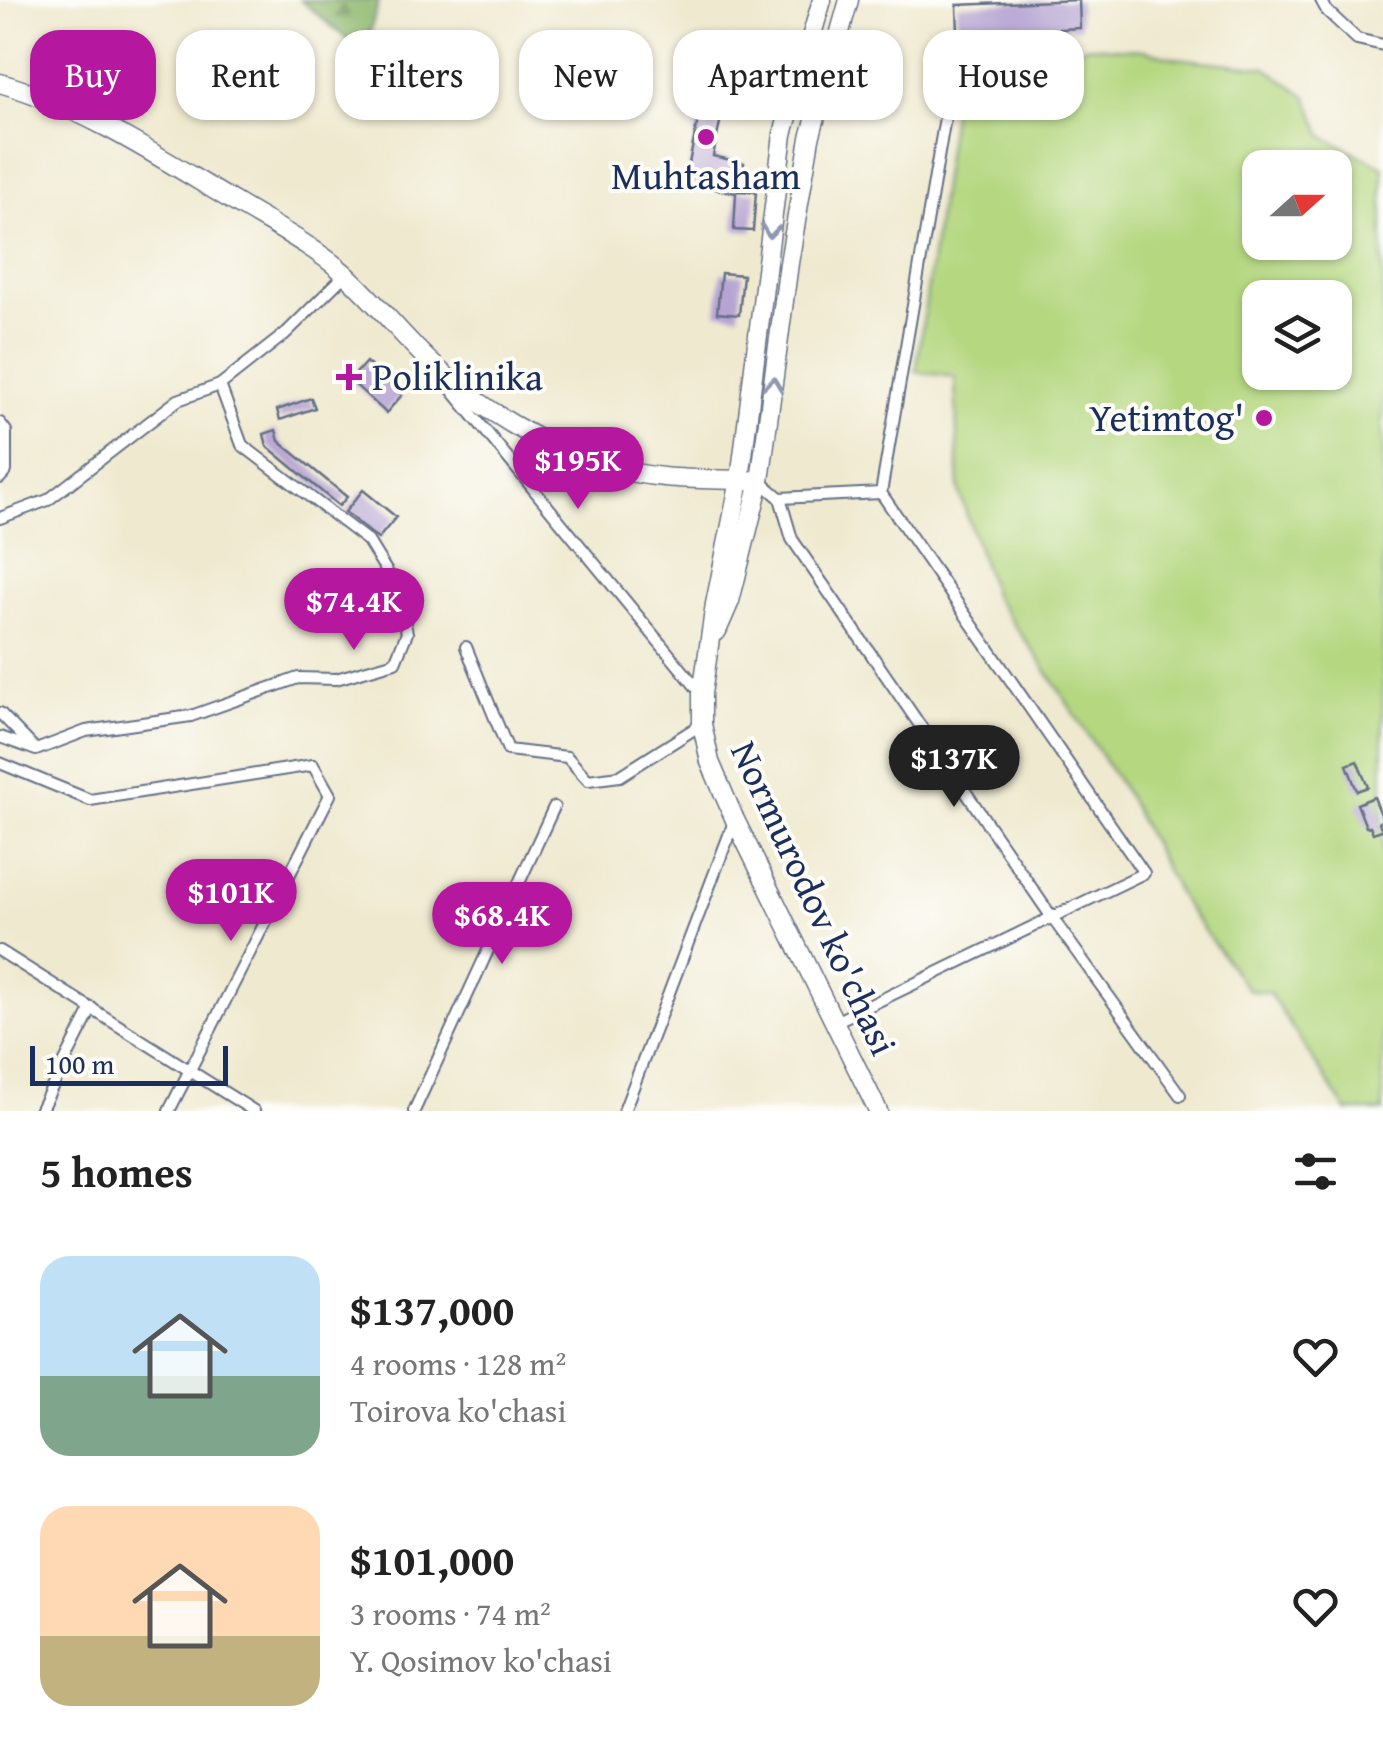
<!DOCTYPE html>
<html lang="en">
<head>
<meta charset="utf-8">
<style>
  :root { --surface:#fff; --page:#f2f2f2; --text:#222; --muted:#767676; --accent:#b5179e }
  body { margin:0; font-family:"Gentium Book Plus",serif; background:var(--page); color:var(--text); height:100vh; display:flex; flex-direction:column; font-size:38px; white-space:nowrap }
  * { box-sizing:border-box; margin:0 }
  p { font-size:32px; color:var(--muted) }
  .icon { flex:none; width:55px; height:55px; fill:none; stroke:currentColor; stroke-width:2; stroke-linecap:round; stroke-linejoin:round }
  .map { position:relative; height:1111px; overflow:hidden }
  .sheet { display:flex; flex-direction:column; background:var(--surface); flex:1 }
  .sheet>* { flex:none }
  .banner { position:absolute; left:30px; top:30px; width:1325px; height:90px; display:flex; gap:20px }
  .needle { width:65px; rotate:69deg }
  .tools { position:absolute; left:1242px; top:150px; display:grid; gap:20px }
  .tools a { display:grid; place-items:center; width:110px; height:110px; border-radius:20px; background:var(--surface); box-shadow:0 2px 8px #0004; font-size:50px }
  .scale { position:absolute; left:30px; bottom:25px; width:198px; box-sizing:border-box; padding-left:10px; border:5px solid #1b2f5e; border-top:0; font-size:28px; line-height:35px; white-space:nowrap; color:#1b2f5e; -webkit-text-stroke:8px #fdfcf7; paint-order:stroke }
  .price { position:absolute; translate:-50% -85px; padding:0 22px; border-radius:35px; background:var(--accent); color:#fff; font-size:32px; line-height:65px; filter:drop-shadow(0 2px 5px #0008) }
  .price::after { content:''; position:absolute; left:50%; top:60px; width:30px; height:22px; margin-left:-15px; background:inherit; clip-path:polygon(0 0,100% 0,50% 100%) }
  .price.on { background:#222; color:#fff }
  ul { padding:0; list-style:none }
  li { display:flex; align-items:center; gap:30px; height:250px; padding:0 40px }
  li span { display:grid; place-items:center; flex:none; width:280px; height:200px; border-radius:30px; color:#555 }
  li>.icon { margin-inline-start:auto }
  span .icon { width:120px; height:120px; fill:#fffc; stroke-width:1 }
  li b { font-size:42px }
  h2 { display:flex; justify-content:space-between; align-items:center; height:120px; padding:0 40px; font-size:42px }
  .pill { padding:0 35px; border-radius:30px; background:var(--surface); box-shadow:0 2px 8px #0004; font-size:35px; line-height:90px }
  .pill.on { background:var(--accent); color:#fff }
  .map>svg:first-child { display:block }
  .green { fill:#b4d77f; stroke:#68836e; stroke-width:2.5; fill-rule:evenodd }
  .forest { fill:url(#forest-firs); stroke:#557466; stroke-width:2.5 }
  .building { fill:#b6a4d3 }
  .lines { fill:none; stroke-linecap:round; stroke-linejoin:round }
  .minor-casing { stroke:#657086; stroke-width:14 }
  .primary-casing { stroke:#657086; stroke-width:21 }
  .minor { stroke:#fff; stroke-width:10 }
  .primary { stroke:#fff; stroke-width:18 }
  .oneway { stroke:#8d97ae }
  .poi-dot { fill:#b5179e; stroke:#fdfcf7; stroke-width:4 }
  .labels { text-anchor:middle; stroke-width:8; stroke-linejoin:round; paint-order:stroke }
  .poi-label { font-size:38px; fill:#1b2f5e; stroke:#fdfcf7 }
  .street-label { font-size:38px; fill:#1b2f5e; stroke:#fdfcf7 }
</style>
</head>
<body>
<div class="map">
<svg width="1383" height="1111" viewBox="0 0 1383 1111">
  <defs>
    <pattern id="forest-firs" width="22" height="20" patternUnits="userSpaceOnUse" patternTransform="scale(2.5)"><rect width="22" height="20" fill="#8fb86e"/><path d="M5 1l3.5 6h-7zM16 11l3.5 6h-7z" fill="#74965e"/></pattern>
  </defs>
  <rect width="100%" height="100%" fill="#fdfcf7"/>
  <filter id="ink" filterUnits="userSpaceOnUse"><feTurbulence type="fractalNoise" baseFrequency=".01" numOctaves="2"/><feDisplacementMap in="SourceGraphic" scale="20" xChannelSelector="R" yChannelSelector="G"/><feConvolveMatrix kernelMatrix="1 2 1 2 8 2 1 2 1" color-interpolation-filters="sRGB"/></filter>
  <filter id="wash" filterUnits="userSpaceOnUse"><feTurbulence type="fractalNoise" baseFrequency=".0048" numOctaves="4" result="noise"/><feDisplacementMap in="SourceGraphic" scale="40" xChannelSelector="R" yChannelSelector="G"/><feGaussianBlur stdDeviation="2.25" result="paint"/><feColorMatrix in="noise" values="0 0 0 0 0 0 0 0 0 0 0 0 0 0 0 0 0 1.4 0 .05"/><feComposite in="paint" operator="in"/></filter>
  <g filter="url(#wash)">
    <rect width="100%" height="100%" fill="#efe9cf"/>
    <!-- green -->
    <path class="green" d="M1089,46L1143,50L1175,58L1266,68L1307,97L1323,136L1383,167V1111H1347L1269,993L1248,990L1183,902L1126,794L1039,659L994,597L959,491L955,377L916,372L960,55L975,51L1051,57ZM1260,168H1335V242H1260ZM1260,298H1335V372H1260Z"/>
    <!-- forest -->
    <polygon class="forest" points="300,0 379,0 364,53"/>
    <g id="blocks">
      <!-- building -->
      <g class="building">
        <polygon points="1079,0 1080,28 958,34 957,5"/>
        <polygon points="704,90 751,99 747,118 722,113 713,156 744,163 738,191 756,192 753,231 734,230 736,193 685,183"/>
        <polygon points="721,273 743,275 739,315 717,313"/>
        <polygon points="366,362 402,395 386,413 350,380"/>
        <polygon points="311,398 315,408 280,420 277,410"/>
        <polygon points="276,430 279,441 347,497 339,506 267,446 264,434"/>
        <polygon points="363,490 396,517 378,539 345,512"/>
        <polygon points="1357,761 1368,787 1357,791 1347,765"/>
        <polygon points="1374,797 1383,820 1379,822 1382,830 1373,833 1370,826 1366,827 1357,804"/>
      </g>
    </g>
  </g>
  <g filter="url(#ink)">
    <use href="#blocks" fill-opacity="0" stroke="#657086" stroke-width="2.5"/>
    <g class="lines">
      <!-- minor casing -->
      <g class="minor-casing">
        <g id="minor">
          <polyline points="1321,0 1327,11 1357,39 1383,45"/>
          <polyline points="452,390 701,693"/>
          <polyline points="0,423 6,431 6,471 0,478"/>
          <polyline points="760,481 780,498 792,539 1053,919 1180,1095"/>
          <polyline points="780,498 881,493 950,88"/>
          <polyline points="0,518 48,500 178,400 220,385 285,334 345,275"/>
          <polyline points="466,647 508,750 567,757 588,780 620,776 702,724"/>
          <polyline points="0,713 34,748"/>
          <polyline points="0,737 36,750 86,731 191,716 298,678 336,679 395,662 407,633 398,590 368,541 242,445 220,385"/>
          <polyline points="0,763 90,800 313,765 330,795 169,1111"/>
          <polyline points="0,951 254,1111"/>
          <polyline points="833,1023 1144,873 881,493"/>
          <polyline points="40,1111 92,1008"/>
          <polyline points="414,1111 554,807"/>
          <polyline points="624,1111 734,822"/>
        </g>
      </g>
      <!-- primary casing -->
      <g class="primary-casing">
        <g id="primary">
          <polyline points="822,0 783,134 740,480 715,604 702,694 702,724 710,762 735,820 878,1111"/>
          <path d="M0,83C86,108 159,157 236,203C272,225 312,245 344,273C374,300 399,332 428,360C478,408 543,448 610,467C660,482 709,478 760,481"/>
          <polyline points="717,631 730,601 760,481 789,263 810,138 849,0"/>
        </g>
      </g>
      <!-- minor -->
      <use href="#minor" class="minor"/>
      <!-- primary -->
      <use href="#primary" class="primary"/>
    </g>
    <!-- one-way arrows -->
    <defs><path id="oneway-chevron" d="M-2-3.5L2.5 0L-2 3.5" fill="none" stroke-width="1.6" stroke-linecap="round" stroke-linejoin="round" transform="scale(2.5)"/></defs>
    <g class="oneway">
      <use href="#oneway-chevron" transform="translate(770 231) rotate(97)"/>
      <use href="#oneway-chevron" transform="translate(773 384) rotate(-83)"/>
    </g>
  </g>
  <!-- markers -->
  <g class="poi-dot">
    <circle cx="706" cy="137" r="10"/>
    <path d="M344 362h10v10h10v10h-10v10h-10v-10h-10v-10h10z"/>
    <circle cx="1264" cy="418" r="10"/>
  </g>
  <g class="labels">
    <!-- poi labels -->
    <g class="poi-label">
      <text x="706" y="189">Muhtasham</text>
      <text x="372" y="390" text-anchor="start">Poliklinika</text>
      <text x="1244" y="431" text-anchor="end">Yetimtog'</text>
    </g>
    <!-- street labels -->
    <g class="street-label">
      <text transform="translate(814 898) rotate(65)" y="13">Normurodov ko'chasi</text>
    </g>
  </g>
</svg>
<div class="tools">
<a><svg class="needle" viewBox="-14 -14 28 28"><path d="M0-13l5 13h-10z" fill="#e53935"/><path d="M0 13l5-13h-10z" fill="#767676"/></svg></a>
<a><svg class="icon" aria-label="layers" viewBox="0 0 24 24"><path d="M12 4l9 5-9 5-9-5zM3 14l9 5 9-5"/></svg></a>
</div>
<div class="scale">100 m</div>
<b class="price" style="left:578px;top:512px">$195K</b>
<b class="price" style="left:354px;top:653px">$74.4K</b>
<b class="price on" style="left:954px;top:810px">$137K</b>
<b class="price" style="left:231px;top:944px">$101K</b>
<b class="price" style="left:502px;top:967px">$68.4K</b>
<div class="banner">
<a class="pill on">Buy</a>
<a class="pill">Rent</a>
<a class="pill">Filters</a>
<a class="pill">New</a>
<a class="pill">Apartment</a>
<a class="pill">House</a>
</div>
</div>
<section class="sheet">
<h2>5 homes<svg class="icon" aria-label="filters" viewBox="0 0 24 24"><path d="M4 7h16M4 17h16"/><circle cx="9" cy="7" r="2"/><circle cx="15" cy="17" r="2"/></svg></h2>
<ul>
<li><span style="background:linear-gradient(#bfe0f5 60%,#7fa58c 0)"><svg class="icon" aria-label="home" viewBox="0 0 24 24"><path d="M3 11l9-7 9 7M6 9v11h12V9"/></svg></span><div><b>$137,000</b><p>4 rooms · 128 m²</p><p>Toirova ko'chasi</p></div><svg class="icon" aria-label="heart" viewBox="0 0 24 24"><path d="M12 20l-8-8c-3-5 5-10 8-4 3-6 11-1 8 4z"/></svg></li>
<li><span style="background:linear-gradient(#ffd9b3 65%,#c2b280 0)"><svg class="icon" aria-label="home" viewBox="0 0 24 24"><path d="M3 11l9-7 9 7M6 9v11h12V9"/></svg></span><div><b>$101,000</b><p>3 rooms · 74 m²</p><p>Y. Qosimov ko'chasi</p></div><svg class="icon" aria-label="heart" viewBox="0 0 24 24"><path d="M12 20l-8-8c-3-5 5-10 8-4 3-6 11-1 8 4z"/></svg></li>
</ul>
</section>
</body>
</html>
